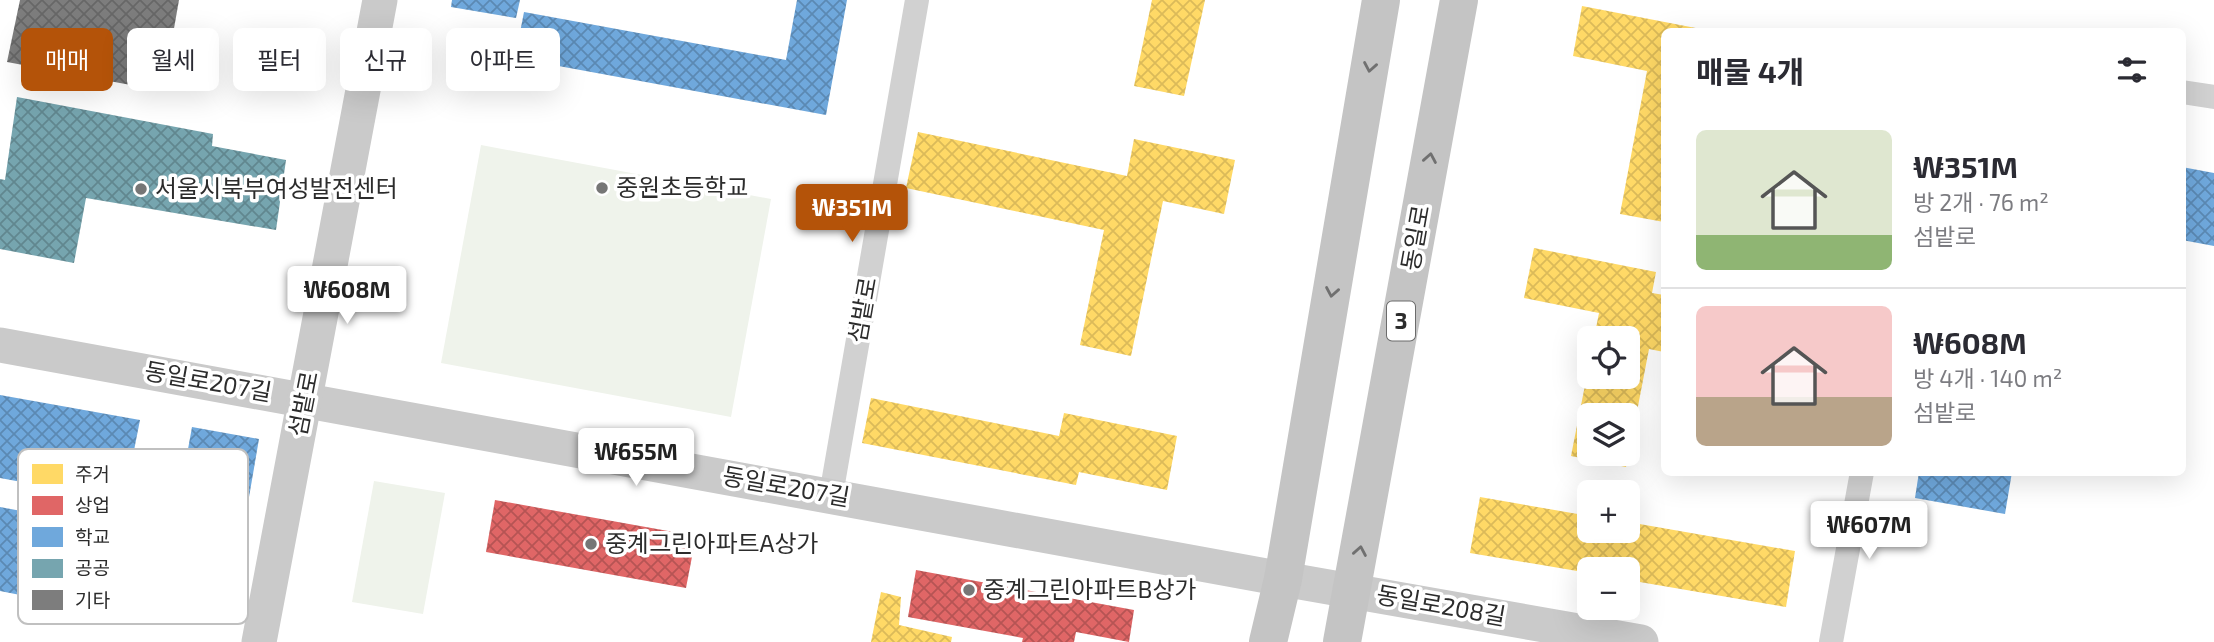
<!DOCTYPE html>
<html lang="ko">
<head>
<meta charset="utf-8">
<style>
  :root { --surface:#fff; --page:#f7f7f7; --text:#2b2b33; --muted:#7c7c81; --line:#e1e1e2; --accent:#b45309 }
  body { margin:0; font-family:"Exo 2","Noto Sans KR",sans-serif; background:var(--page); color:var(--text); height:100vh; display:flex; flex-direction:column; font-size:26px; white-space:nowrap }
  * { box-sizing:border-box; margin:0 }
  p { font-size:23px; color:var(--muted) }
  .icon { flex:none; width:38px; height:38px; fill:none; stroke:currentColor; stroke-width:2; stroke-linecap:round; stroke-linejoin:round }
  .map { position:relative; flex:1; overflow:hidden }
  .panel { position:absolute; left:1661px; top:28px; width:525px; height:448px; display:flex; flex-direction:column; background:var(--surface); border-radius:10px; box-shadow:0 7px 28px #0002 }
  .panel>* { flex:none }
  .banner { position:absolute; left:21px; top:28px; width:665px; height:63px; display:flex; gap:14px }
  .buttons { position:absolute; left:1577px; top:326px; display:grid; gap:14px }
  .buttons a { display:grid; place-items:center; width:63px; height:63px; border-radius:10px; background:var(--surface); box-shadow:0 7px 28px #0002; font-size:35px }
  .price { position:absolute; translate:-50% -60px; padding:0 16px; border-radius:7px; background:#fff; color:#222; font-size:23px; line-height:46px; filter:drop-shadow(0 2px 4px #0008) }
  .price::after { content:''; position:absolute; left:50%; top:42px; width:21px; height:16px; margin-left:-10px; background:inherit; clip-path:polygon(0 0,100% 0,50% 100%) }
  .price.active { background:var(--accent); color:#fff }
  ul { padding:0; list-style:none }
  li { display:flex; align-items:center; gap:21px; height:175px; padding:0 35px }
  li+li { border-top:2px solid var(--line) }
  li span { display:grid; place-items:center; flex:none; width:196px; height:140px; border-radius:10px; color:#555 }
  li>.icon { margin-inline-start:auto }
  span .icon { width:84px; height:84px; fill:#fffc; stroke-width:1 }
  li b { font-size:30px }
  h2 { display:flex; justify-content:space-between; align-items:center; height:84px; padding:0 35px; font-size:30px }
  .pill { padding:0 24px; border-radius:10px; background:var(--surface); box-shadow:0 7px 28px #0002; font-size:24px; line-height:63px }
  .pill.active { background:var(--accent); color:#fff }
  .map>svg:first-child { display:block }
  .pitch { fill:#eff3eb }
  .homes { fill:url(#homes-cross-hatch) }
  .shops { fill:url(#shops-cross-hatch) }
  .schools { fill:url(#schools-cross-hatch) }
  .public { fill:url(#public-cross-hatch) }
  .building { fill:url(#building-cross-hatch) }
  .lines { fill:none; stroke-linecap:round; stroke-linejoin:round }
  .street { stroke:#d1d1d1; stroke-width:24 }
  .secondary { stroke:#cacaca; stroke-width:35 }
  .primary { stroke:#c4c4c4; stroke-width:38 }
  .oneway { stroke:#707070 }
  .poi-dot { fill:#767676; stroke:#fff; stroke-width:2.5 }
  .labels { text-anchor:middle; stroke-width:7; stroke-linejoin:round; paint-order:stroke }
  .shield { fill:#fff; stroke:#6b6b6b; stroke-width:2 }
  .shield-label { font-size:23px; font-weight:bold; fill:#2c2c2c }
  .poi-label { font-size:24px; fill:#2c2c2c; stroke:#fff; text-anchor:start }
  .street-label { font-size:24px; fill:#2c2c2c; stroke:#fff }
  .key { fill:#fff; stroke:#c0c0c0; stroke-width:2 }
  .key-label { font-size:19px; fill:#2c2c2c }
</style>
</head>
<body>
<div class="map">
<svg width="2214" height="642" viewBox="0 0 2214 642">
  <defs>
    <pattern id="homes-cross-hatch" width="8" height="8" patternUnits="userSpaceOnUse" patternTransform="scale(1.75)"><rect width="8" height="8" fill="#ffd966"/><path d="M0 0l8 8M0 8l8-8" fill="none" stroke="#dbba59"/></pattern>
    <pattern id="shops-cross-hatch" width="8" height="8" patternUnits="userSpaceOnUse" patternTransform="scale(1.75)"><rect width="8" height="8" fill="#e06666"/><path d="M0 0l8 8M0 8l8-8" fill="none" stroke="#b65454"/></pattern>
    <pattern id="schools-cross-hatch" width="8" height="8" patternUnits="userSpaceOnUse" patternTransform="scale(1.75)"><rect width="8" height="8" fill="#6fa8dc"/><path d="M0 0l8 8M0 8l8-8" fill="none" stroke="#5b89b3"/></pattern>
    <pattern id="public-cross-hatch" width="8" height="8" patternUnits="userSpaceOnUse" patternTransform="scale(1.75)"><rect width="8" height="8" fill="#76a5af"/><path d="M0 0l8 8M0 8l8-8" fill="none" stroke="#61878f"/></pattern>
    <pattern id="building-cross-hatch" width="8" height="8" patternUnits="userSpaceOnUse" patternTransform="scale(1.75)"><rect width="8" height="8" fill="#7d7d7d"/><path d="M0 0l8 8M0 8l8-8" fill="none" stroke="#676767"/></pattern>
  </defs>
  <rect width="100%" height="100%" fill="#fff"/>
  <!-- pitch -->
  <g class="pitch">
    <polygon points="481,145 771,199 731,417 441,363"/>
    <polygon points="374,481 445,493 423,614 352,602"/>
  </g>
  <!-- homes -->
  <g class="homes">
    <polygon points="1152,0 1205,0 1184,96 1134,86"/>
    <polygon points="1582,6 1706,30 1664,32 1664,222 1620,214 1647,71 1573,56"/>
    <polygon points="918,132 1127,176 1134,139 1235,160 1224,214 1163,201 1131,356 1080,345 1104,230 906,188"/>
    <polygon points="1534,248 1656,272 1652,293 1664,295 1664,352 1649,349 1629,453 1628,415 1589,415 1589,453 1629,453 1626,467 1571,456 1588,370 1589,376 1628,376 1628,338 1594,338 1599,313 1524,298"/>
    <polygon points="871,398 1059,436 1064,413 1177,436 1167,490 1079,472 1076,485 862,443"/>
    <polygon points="1480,497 1589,516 1589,530 1628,530 1628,522 1795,551 1786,607 1628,580 1628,569 1589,569 1589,573 1470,553"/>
    <polygon points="881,592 901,597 899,625 952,637 951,642 871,642"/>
  </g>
  <!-- shops -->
  <g class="shops">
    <polygon points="495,500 696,536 686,588 486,552"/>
    <polygon points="916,570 1134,610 1129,642 1076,632 1074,642 1022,642 1023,638 908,617"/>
  </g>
  <!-- schools -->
  <g class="schools">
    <polygon points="452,0 520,0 516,18 451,7"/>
    <polygon points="797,0 847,0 826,115 515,58 524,12 786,60"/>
    <polygon points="2182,167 2214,173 2214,246 2182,240"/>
    <polygon points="0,395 140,420 124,501 0,478"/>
    <polygon points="192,427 259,439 243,532 176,515"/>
    <polygon points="1919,472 2012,472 2005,514 1915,498"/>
    <polygon points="0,507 107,527 91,609 0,591"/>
  </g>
  <!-- public -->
  <polygon class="public" points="17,97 213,134 212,146 286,160 276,230 86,198 74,263 0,249 0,179 5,180"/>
  <!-- building -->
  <polygon class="building" points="20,0 179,0 163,91 7,62"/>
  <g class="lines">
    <!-- street -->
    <g class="street">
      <polyline points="2182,92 2214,97"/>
      <polyline points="831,495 917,0"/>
      <polyline points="1831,642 1862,472"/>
    </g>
    <!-- secondary -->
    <g class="secondary">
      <polyline points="0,345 1283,579 1641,642"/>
      <polyline points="259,642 380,0"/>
    </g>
    <!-- primary -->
    <g class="primary">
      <polyline points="1268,642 1283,579 1381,0"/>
      <polyline points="1342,642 1459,0"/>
    </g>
  </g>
  <!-- one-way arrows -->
  <defs><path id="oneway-chevron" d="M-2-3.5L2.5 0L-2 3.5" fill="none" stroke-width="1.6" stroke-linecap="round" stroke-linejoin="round" transform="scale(1.75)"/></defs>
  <g class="oneway">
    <use href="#oneway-chevron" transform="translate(1370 67) rotate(100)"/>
    <use href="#oneway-chevron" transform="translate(1430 158) rotate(-80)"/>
    <use href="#oneway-chevron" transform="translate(1332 292) rotate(100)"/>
    <use href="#oneway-chevron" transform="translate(1360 551) rotate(-80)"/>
  </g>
  <!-- markers -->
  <g class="poi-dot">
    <circle cx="602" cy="188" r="7"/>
    <circle cx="141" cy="189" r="7"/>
    <circle cx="591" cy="544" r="7"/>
    <circle cx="969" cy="590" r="7"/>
  </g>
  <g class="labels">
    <!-- shield labels -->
    <rect class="shield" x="1387" y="301.5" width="28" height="39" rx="5"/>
    <g class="shield-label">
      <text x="1401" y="329">3</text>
    </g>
    <!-- poi labels -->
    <g class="poi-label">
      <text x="616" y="196">중원초등학교</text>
      <text x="155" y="197">서울시북부여성발전센터</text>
      <text x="605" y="552">중계그린아파트A상가</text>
      <text x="983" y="598">중계그린아파트B상가</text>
    </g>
    <!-- street labels -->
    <g class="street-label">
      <text transform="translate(1416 238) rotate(-80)" y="8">동일로</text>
      <text transform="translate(863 310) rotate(-80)" y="8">섬밭로</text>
      <text transform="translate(208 382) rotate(10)" y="8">동일로207길</text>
      <text transform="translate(304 404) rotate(-79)" y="8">섬밭로</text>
      <text transform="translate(786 487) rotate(10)" y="8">동일로207길</text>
      <text transform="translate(1441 606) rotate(10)" y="8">동일로208길</text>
    </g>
  </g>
  <!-- legend -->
  <rect x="18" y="449" width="230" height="175" rx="10" class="key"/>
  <rect x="32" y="464" width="31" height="20" fill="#ffd966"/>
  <rect x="32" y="496" width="31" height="19" fill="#e06666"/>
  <rect x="32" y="527" width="31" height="20" fill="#6fa8dc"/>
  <rect x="32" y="559" width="31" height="19" fill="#76a5af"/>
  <rect x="32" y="590" width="31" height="20" fill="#7d7d7d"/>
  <g class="key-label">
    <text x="75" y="481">주거</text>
    <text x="75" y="512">상업</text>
    <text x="75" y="544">학교</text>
    <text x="75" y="575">공공</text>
    <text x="75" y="607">기타</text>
  </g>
</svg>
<div class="buttons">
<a><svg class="icon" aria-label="locate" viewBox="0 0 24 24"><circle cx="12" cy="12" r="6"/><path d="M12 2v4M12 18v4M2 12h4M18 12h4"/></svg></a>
<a><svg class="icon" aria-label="layers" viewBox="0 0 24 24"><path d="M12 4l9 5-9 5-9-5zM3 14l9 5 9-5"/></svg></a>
<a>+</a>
<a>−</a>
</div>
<b class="price active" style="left:852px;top:244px">₩351M</b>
<b class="price" style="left:347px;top:326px">₩608M</b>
<b class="price" style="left:636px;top:488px">₩655M</b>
<b class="price" style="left:1869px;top:561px">₩607M</b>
<div class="banner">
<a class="pill active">매매</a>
<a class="pill">월세</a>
<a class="pill">필터</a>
<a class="pill">신규</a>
<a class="pill">아파트</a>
</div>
<section class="panel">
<h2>매물 4개<svg class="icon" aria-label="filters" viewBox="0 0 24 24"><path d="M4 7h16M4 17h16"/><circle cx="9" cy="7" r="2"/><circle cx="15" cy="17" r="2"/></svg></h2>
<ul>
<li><span style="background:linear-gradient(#dfe7d0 75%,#8fb573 0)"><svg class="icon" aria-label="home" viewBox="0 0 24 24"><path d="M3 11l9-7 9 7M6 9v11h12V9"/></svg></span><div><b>₩351M</b><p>방 2개 · 76 m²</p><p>섬밭로</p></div></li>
<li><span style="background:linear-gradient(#f6c9c9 65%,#b9a48a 0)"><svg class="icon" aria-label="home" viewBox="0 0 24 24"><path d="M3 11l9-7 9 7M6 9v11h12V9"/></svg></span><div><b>₩608M</b><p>방 4개 · 140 m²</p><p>섬밭로</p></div></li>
</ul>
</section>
</div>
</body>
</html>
